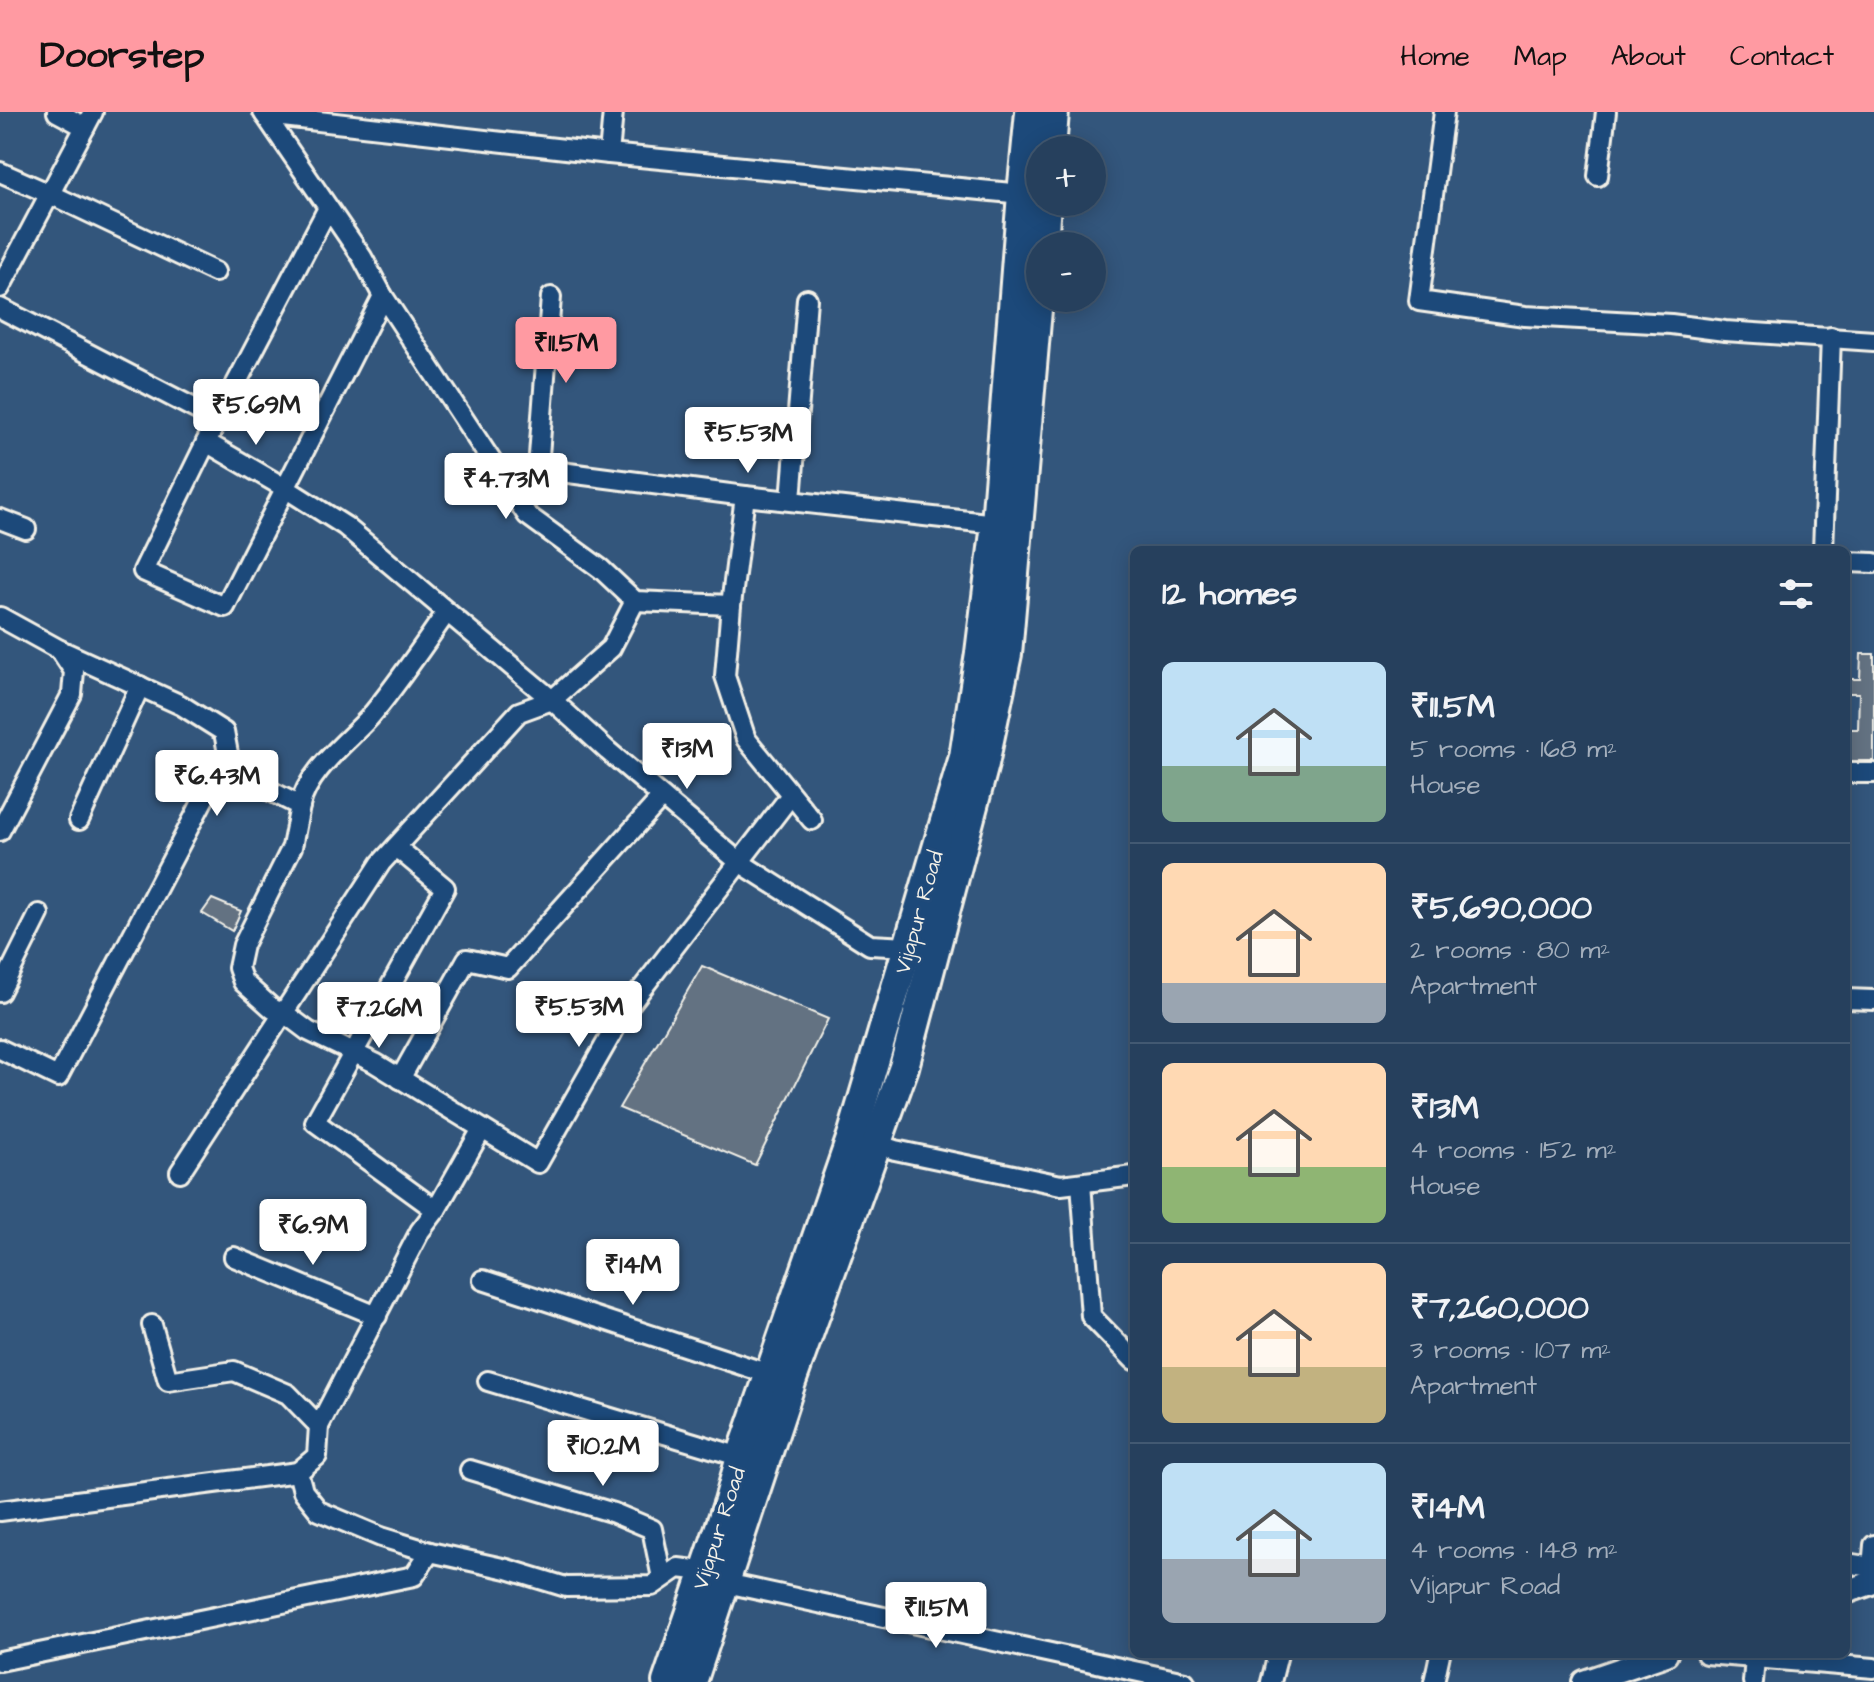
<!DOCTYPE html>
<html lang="en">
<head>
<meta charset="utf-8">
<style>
  :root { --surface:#26405d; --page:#324b66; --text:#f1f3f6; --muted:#a4afbc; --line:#425972; --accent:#ff9aa2 }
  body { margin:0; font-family:"Architects Daughter",sans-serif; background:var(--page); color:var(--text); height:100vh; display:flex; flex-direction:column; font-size:30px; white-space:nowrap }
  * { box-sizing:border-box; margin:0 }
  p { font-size:26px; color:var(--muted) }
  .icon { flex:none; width:44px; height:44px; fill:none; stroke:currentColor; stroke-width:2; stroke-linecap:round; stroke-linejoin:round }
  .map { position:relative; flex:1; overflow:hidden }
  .sheet { position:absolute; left:1130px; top:434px; width:720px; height:1112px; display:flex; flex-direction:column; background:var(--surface); border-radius:12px; box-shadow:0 4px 20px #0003,0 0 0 2px var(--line) }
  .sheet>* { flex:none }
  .tools { position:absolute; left:1026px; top:24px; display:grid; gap:16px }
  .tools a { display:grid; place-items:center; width:80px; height:80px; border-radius:50%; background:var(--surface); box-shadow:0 4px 20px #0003,0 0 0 2px var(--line); font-size:40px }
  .price { position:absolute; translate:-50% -68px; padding:0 18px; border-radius:8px; background:#fff; color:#222; font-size:26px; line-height:52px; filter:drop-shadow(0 2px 4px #0008) }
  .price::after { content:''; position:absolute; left:50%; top:48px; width:24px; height:18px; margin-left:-12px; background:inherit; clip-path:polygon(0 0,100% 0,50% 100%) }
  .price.active { background:var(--accent); color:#111 }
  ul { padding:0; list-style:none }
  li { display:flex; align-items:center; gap:24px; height:200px; padding:0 32px }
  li+li { border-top:2px solid var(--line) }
  li span { display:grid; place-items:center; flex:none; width:224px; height:160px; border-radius:12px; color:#555 }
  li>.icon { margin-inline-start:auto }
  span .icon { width:96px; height:96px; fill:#fffc; stroke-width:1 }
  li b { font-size:34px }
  h2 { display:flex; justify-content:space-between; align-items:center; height:96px; padding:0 32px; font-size:34px }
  header { display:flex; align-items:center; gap:48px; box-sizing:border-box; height:112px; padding:0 40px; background:var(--accent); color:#111 }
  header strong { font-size:38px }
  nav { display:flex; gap:44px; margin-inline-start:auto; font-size:28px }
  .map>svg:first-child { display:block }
  .building { fill:#637282; stroke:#f4f1e8; stroke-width:2 }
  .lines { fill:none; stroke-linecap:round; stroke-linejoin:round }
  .minor-casing { stroke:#f4f1e8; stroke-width:24 }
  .tertiary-casing { stroke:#f4f1e8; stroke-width:28 }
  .primary-casing { stroke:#f4f1e8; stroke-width:34 }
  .minor { stroke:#1f4a7a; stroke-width:18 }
  .tertiary { stroke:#1f4a7a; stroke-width:22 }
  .primary { stroke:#1f4a7a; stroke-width:28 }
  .labels { text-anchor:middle; stroke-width:6; stroke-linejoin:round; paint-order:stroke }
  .street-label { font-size:22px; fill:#f4f1e8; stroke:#1f4a7a }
</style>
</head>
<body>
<header>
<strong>Doorstep</strong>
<nav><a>Home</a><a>Map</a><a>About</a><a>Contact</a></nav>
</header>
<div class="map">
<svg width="1874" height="1570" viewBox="0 0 1874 1570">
  <rect width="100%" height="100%" fill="#33567c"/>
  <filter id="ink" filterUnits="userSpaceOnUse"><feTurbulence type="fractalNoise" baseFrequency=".0125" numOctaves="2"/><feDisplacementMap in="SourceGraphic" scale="16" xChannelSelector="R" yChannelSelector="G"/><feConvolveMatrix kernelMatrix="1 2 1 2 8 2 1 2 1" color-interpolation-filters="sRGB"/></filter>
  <g filter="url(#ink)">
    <!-- building -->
    <g class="building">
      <polygon points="1861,542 1874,542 1874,649 1846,649 1846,617 1858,617 1859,581 1846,581 1846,567 1860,567"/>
      <polygon points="212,787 241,799 232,819 202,801"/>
      <polygon points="702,854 828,907 755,1053 619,996"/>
    </g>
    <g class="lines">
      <!-- minor casing -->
      <g class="minor-casing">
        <g id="minor">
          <polyline points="57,0 85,15"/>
          <polyline points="263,0 362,145 383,184 527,403 601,457 635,489 731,493 725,564 746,627 812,708"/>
          <polyline points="1444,0 1419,189 1525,204 1671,212 1725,219 1874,229"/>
          <polyline points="265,3 609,42 1022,82"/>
          <polyline points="609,42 613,0"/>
          <polyline points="0,60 50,82 215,160"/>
          <polyline points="1598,64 1606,0"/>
          <polyline points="328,96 217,308 143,459 225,495 383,184"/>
          <polyline points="0,176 93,0"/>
          <polyline points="0,196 217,308"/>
          <polyline points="206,330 285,376 345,414 552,588 608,639 739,750 870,833 908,835"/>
          <polyline points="497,357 538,357 745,384 996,412"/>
          <polyline points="538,357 551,185"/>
          <polyline points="791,388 807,187"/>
          <polyline points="0,407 26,417"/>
          <polyline points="1823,438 1831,225"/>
          <polyline points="1846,450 1874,451"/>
          <polyline points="731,493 745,384"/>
          <polyline points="0,505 60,538 74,559 72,582 0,719"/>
          <polyline points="221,654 300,694 292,735 243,833 238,856 243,870 273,897 284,901 308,919 375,951 538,1051 624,900 791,683"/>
          <polyline points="1846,661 1874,661"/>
          <path d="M300,694C307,660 346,631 369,606C397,573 422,535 447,500"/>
          <polyline points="79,708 140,574"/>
          <polyline points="0,880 39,802"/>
          <polyline points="1846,887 1874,888"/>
          <polyline points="0,937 58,965 221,654 229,647 224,620 181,593 60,538"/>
          <polyline points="400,967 467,847 508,856 662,685"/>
          <polyline points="877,1032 895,1038 1061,1073 1134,1064"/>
          <polyline points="180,1060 381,751 519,600 552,588 611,536 635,489"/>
          <polyline points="1081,1071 1091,1204 1134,1248"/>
          <polyline points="436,1098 482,1017"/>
          <polyline points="234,1145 377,1204"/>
          <polyline points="483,1168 769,1262"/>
          <polyline points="152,1213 168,1269 234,1259 288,1282 319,1314 317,1344 298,1360 303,1379 319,1399 381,1425 430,1440"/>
          <polyline points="488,1269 741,1345"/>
          <polyline points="319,1314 420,1119 436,1098 315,1010 445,776 396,735"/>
          <polyline points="470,1358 614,1401 652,1417 662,1466"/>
          <polyline points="0,1399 298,1360"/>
          <polyline points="1846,1451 1872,1455 1874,1433"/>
          <polyline points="1706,1542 1874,1556"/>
          <polyline points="0,1549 414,1464 430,1440 507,1457 566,1475 652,1474 678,1456 704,1459 726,1471 1185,1570"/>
          <polyline points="1271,1570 1278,1542"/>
          <polyline points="1434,1570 1440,1542"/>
          <polyline points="1753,1570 1755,1546"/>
        </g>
      </g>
      <!-- tertiary casing -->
      <g class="tertiary-casing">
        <g id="tertiary">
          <polyline points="1846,1480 1874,1470"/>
          <polyline points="1584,1570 1666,1542"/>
        </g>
      </g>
      <!-- primary casing -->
      <g class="primary-casing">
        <g id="primary">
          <polyline points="1051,38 1054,0"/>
          <polyline points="1043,134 1046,90"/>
          <polyline points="667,1570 729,1389 741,1345 853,1021 964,645 980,541 996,412 1022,82 1030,0"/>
          <polyline points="692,1570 791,1270 904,955 984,652 1007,542 1040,163"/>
        </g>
      </g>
      <!-- minor -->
      <use href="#minor" class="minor"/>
      <!-- tertiary -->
      <use href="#tertiary" class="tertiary"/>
      <!-- primary -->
      <use href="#primary" class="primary"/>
    </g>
  </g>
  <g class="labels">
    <!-- street labels -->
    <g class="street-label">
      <text transform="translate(918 800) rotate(-74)" y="8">Vijapur Road</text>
      <text transform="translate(718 1416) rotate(-72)" y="8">Vijapur Road</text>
    </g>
  </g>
</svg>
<div class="tools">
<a>+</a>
<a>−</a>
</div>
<b class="price active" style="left:566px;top:273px">₹11.5M</b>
<b class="price" style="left:256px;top:335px">₹5.69M</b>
<b class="price" style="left:748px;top:363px">₹5.53M</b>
<b class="price" style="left:506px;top:409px">₹4.73M</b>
<b class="price" style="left:687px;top:679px">₹13M</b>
<b class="price" style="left:217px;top:706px">₹6.43M</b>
<b class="price" style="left:579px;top:937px">₹5.53M</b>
<b class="price" style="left:379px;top:938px">₹7.26M</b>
<b class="price" style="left:313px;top:1155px">₹6.9M</b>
<b class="price" style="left:633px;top:1195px">₹14M</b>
<b class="price" style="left:603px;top:1376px">₹10.2M</b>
<b class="price" style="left:936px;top:1538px">₹11.5M</b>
<section class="sheet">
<h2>12 homes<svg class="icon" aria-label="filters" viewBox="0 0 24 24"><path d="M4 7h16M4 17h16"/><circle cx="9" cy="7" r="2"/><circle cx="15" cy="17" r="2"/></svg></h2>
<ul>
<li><span style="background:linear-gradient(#bfe0f5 65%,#7fa58c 0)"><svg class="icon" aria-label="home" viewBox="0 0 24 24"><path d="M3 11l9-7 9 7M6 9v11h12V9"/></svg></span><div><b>₹11.5M</b><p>5 rooms · 168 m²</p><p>House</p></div></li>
<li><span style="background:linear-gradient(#ffd9b3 75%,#9aa5b1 0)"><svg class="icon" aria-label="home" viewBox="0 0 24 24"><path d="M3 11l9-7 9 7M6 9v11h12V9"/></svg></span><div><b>₹5,690,000</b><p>2 rooms · 80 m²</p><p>Apartment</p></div></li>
<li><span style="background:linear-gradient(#ffd9b3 65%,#8fb573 0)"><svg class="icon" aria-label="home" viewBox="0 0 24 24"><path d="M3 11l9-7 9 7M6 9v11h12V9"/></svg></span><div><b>₹13M</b><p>4 rooms · 152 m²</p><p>House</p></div></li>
<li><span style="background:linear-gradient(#ffd9b3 65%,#c2b280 0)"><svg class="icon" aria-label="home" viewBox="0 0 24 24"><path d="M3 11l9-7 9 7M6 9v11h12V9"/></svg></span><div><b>₹7,260,000</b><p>3 rooms · 107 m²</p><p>Apartment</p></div></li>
<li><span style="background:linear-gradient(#bfe0f5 60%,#9aa5b1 0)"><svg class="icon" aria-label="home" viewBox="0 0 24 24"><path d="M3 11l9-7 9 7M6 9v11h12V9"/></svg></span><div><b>₹14M</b><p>4 rooms · 148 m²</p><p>Vijapur Road</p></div></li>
</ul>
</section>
</div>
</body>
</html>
